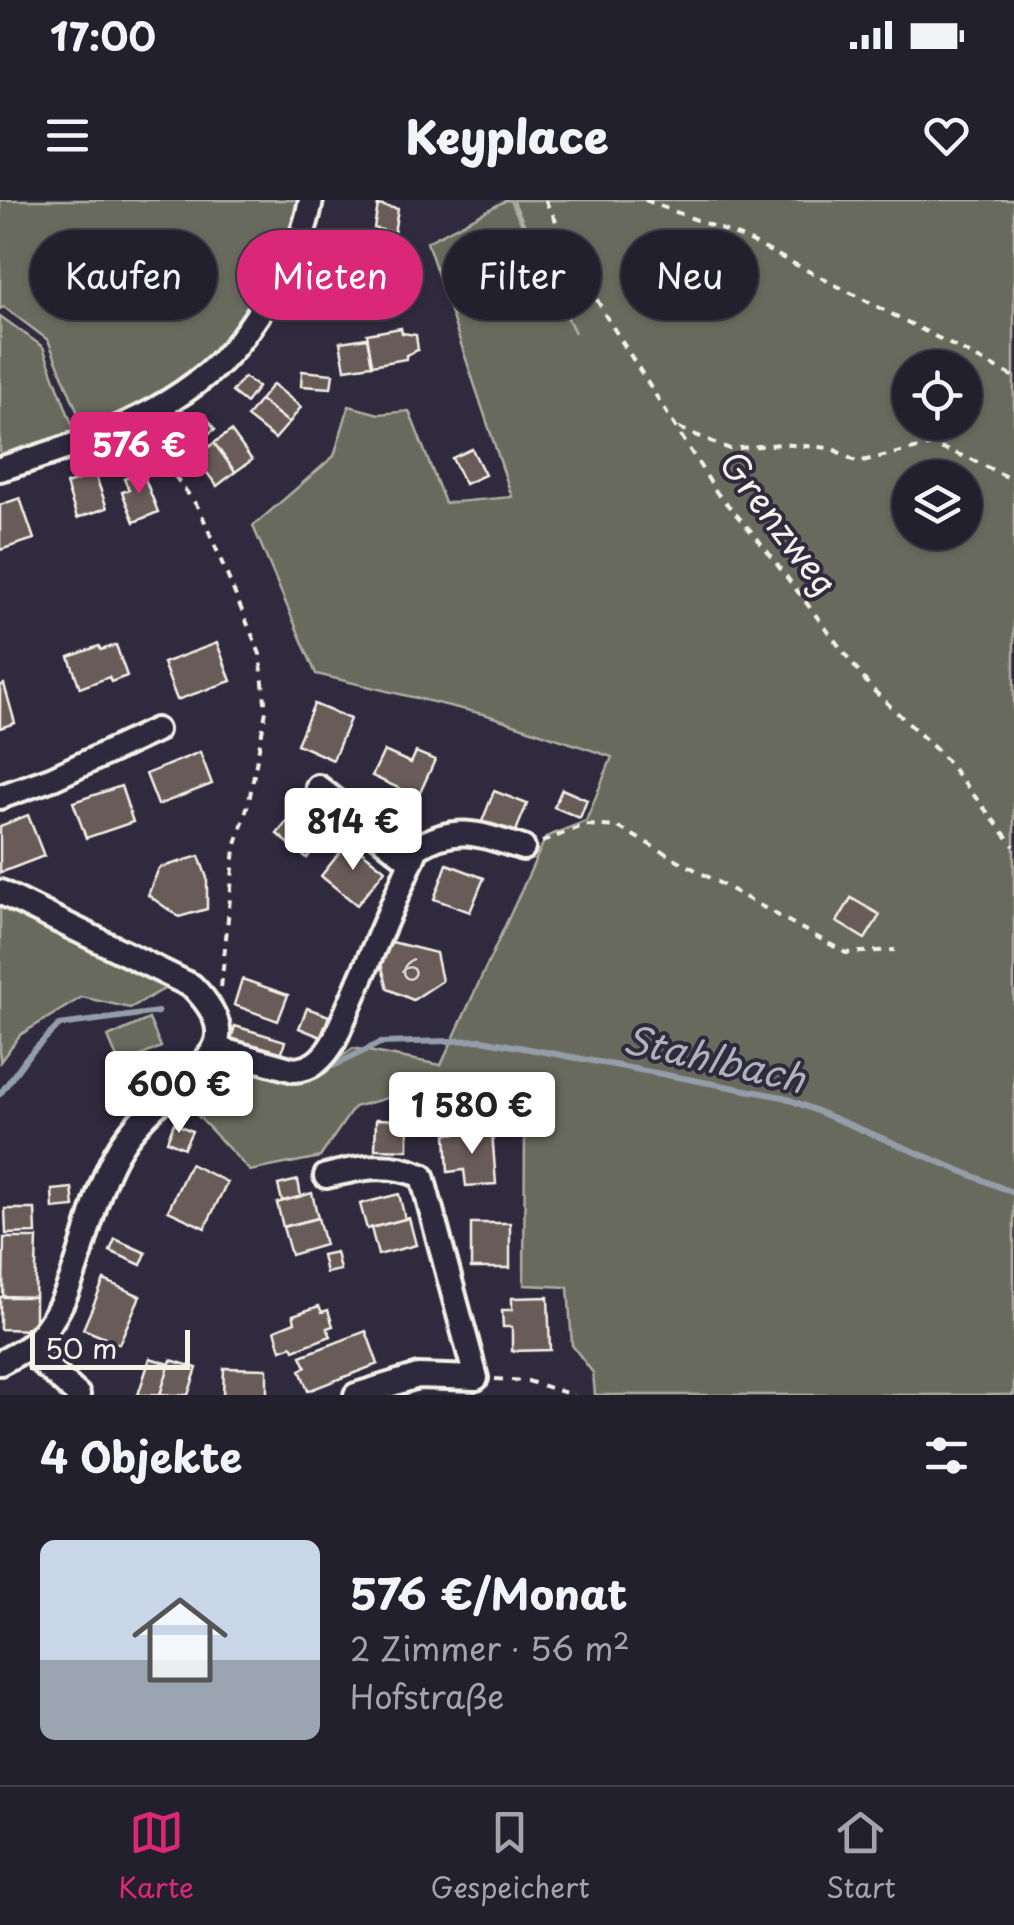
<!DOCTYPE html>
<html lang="de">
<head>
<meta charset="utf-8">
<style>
  :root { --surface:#23202e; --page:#2f2d3a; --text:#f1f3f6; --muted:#a3a3aa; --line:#403e4a; --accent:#db2777 }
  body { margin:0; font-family:"Playpen Sans",sans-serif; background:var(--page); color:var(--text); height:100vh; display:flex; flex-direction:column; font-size:38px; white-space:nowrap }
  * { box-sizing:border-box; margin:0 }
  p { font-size:32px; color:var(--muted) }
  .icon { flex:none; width:55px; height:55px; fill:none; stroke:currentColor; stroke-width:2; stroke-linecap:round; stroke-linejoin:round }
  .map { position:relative; height:1195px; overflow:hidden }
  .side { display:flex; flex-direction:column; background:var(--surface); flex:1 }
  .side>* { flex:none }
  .banner { position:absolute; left:30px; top:30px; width:955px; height:90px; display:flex; gap:20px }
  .tools { position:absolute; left:892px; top:150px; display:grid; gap:20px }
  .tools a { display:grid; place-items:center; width:90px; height:90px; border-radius:50%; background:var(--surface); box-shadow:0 2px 8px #0004,0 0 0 2px var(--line); font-size:50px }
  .scale { position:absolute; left:30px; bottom:25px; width:160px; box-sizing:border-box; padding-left:10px; border:5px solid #f4f1e8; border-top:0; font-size:28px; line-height:35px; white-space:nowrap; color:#f4f1e8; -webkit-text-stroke:8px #2f2a3d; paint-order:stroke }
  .price { position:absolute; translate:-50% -85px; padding:0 22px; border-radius:10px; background:#fff; color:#222; font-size:32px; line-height:65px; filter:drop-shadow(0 2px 5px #0008) }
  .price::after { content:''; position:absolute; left:50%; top:60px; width:30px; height:22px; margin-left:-15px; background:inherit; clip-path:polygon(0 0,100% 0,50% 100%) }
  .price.on { background:var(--accent); color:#fff }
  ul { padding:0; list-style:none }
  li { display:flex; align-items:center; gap:30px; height:250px; padding:0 40px }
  li span { display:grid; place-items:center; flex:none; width:280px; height:200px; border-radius:15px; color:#555 }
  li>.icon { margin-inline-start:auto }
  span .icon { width:120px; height:120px; fill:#fffc; stroke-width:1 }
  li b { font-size:42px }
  h2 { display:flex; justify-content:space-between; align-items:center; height:120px; padding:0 40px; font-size:42px }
  .pill { padding:0 35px; border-radius:45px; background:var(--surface); box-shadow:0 2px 8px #0004,0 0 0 2px var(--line); font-size:35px; line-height:90px }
  .pill.on { background:var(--accent); color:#fff }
  .status { display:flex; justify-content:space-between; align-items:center; height:70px; padding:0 50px; background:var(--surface); direction:ltr }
  .status svg { height:28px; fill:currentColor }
  header { display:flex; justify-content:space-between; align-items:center; height:130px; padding:0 40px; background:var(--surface); font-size:45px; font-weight:800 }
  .menu { display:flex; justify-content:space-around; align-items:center; height:140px; border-top:2px solid var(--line); background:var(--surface); font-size:28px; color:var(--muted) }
  .menu a { display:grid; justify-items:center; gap:5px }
  .menu .on { color:var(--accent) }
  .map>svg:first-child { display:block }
  .green { fill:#686b5d; stroke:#aeaea2; stroke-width:2.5; fill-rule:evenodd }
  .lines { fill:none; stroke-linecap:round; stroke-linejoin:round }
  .stream { stroke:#949ea9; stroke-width:6 }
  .building { fill:#695b58; stroke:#f4f1e8; stroke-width:2.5 }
  .minor-casing { stroke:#f4f1e8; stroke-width:30 }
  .path { stroke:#f4f1e8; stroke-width:4; stroke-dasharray:8 8; stroke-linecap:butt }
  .minor { stroke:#2f2a3d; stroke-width:22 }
  .labels { text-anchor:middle; stroke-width:8; stroke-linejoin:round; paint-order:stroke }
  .number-label { font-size:30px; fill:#d1ccc4 }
  .street-label { font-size:35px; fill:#f4f1e8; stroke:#2f2a3d }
  .water-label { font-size:38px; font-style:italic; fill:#acb3b9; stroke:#2f2a3d }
</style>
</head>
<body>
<div class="status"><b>17:00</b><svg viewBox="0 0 49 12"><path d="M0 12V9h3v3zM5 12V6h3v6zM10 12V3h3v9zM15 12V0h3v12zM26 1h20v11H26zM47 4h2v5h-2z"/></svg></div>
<header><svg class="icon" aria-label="menu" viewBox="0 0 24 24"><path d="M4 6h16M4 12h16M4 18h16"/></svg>Keyplace<svg class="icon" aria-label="heart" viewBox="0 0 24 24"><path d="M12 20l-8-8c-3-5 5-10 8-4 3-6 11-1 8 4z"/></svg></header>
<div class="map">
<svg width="1014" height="1195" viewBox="0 0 1014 1195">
  <rect width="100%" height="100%" fill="#2f2a3d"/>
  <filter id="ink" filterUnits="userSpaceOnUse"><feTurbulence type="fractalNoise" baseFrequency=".01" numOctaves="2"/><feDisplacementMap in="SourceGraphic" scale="20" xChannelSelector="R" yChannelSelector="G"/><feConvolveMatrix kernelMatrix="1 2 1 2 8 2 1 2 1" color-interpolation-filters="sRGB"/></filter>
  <g filter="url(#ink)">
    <!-- green -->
    <g class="green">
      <path d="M0,0H299C285,85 210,169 134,208C118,216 103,225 84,228L48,140L4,107L0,109Z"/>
      <path d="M507,0H510L575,133L513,0H1014V1195H595L593,1173L572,1145L568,1087L524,1085L525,923L424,888L354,907L320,957L250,971L183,900L228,859L318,874L353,848L441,865L546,637L586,621L612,557L487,515L316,474L253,326L334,256L349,206L379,214L409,211L445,303L512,297L427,42ZM910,168H965V222H910ZM910,278H965V332H910Z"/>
      <polygon points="0,116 43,147 73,227 72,235 0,258"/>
      <polygon points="0,705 173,784 130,808 82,797 20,835 0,862"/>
      <polygon points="149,819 161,847 120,865 108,837"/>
    </g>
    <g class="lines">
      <!-- stream -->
      <g class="stream">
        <polyline points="333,866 380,843 482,840 783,897 1014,993"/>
        <polyline points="0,894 27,857 59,825 158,812"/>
      </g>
    </g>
    <!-- building -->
    <g class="building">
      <polygon points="378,5 398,9 394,33 374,28"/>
      <polygon points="315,50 349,64 331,109 296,94"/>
      <polygon points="367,67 385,70 379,106 361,104"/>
      <polygon points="401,128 402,133 416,135 418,150 406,155 406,159 372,165 367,134"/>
      <polygon points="367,138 372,165 345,169 340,142"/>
      <polygon points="302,171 333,174 331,188 301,186"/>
      <polygon points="244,177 258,187 246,203 232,192"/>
      <polygon points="273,184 301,207 289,223 260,200"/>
      <polygon points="260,200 289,223 275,239 247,217"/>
      <polygon points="205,215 215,229 200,240 189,226"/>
      <polygon points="231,231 252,260 235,272 214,243"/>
      <polygon points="214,243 235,272 217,286 195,257"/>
      <polygon points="472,249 485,275 465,284 452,258"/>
      <polygon points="142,271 158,312 134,322 122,292 129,290 124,279"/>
      <polygon points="95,274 107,308 77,318 66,284"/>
      <polygon points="20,298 34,339 0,350 0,305"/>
      <polygon points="217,443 231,481 177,500 163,463"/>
      <polygon points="116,445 127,476 111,482 109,477 80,488 69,457 99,446 101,450"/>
      <polygon points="4,484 15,523 0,528 0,486"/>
      <polygon points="314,504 350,519 333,560 297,544"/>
      <polygon points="384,551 411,563 416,552 435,560 418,597 372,576"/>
      <polygon points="200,552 212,584 158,605 146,574"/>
      <polygon points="121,586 133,622 86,638 73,602"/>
      <polygon points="562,589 587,600 580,618 554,607"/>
      <polygon points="494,591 527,604 512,641 479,629"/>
      <polygon points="301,604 331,628 307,658 277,634"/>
      <polygon points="28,615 44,656 0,673 0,626"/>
      <polygon points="349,641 385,670 357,705 321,676"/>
      <polygon points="199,656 207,678 207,709 179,717 148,695 159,668"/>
      <polygon points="447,664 484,678 470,712 434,699"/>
      <polygon points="851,698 880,715 865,739 837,722"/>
      <polygon points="392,742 436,753 442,781 413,800 388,789 380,760"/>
      <polygon points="242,779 288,795 278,821 234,805"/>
      <polygon points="307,808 329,816 321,837 299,828"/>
      <polygon points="235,826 285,841 280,859 230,843"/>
      <polygon points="376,919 408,920 408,950 375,949"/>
      <polygon points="174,923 192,931 184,948 167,941"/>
      <polygon points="492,931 496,984 466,986 464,970 448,972 446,934"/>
      <polygon points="190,964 227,982 205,1028 168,1011"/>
      <polygon points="298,980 301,997 282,1001 278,985"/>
      <polygon points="72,988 74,1007 53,1009 52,990"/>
      <polygon points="312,993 318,1018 283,1027 277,1003"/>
      <polygon points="399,994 405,1019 367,1029 360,1004"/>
      <polygon points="5,1009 35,1009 36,1033 6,1034"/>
      <polygon points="318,1018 325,1045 291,1055 283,1027"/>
      <polygon points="409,1018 416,1045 378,1055 371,1028"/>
      <rect x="471" y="1023" width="39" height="45"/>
      <polygon points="4,1038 37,1038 35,1097 3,1096"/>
      <polygon points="115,1039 146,1053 141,1065 110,1051"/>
      <polygon points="336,1052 340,1070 326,1073 322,1055"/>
      <polygon points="104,1080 140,1096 119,1144 83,1129"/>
      <polygon points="0,1097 35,1097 35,1130 0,1129"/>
      <polygon points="548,1097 550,1150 512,1151 512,1127 503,1127 502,1110 512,1110 512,1098"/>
      <polygon points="319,1106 322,1112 328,1110 333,1126 327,1128 331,1136 294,1150 292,1146 281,1150 275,1130 295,1122 293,1115"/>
      <polygon points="366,1131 378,1164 308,1191 300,1170 306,1167 301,1156"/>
      <polygon points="150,1158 170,1164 160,1195 138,1195"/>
      <polygon points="171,1160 197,1168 188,1195 160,1195"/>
      <polygon points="224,1168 267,1169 267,1195 223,1195"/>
    </g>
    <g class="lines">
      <!-- minor casing -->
      <g class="minor-casing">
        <g id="minor">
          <path d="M0,269C81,244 170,217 229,153C241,140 251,125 261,110C285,78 304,40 311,0"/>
          <polyline points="318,587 409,660"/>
          <polyline points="0,597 53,578 156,530"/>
          <path d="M0,692L192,786C207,801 226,824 215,847C209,860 194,871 183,880C159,903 132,925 116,954C84,1011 81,1098 33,1143C24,1151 10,1157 0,1163"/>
          <path d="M215,848L294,870C313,869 324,858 334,841L417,648C457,623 482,635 523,648"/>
          <path d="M326,976C360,968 388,961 422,976L476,1178L418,1176L356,1195"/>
          <polyline points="32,1144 39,1160 78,1195"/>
        </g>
      </g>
      <!-- path -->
      <g class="path">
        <polyline points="545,0 604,113 717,293 757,338 871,488 942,555 1014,646"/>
        <polyline points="645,0 746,39 1014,177"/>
        <polyline points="679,228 730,249 780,244 831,248 857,262 932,245 971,259 1011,279 1014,284"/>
        <polyline points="150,235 161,257 200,310 260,454 266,511 249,601 235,648 221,788"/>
        <polyline points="542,642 585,625 618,627 846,753 895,750"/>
        <polyline points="495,1179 528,1181 573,1195"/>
      </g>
      <!-- minor -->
      <use href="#minor" class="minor"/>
    </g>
  </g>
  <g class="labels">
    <!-- number labels -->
    <g class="number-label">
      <text x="411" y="781">6</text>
    </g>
    <!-- street labels -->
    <g class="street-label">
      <text transform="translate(778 324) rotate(53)" y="12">Grenzweg</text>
    </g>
    <!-- water labels -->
    <g class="water-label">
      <text transform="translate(714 860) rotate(13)" y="13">Stahlbach</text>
    </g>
  </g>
</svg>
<div class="tools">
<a><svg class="icon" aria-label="locate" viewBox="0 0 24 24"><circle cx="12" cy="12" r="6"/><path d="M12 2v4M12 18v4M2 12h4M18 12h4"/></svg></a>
<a><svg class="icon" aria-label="layers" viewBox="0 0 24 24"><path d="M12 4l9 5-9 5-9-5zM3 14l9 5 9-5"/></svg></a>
</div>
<div class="scale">50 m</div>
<b class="price on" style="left:139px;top:297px">576 €</b>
<b class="price" style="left:353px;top:673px">814 €</b>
<b class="price" style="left:179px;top:936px">600 €</b>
<b class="price" style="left:472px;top:957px">1 580 €</b>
<div class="banner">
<a class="pill">Kaufen</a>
<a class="pill on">Mieten</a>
<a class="pill">Filter</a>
<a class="pill">Neu</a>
</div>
</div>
<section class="side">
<h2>4 Objekte<svg class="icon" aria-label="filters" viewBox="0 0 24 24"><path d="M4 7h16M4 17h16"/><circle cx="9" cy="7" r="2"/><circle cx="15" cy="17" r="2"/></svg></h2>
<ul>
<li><span style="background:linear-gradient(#c9d6e8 60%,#9aa5b1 0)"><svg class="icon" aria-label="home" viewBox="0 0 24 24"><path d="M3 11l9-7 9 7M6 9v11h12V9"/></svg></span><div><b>576 €/Monat</b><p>2 Zimmer · 56 m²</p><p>Hofstraße</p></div></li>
</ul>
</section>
<nav class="menu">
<a class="on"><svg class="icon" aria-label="map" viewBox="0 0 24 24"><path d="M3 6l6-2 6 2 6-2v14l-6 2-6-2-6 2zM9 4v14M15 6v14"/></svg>Karte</a>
<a><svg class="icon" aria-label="saved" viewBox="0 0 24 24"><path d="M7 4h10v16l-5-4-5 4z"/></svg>Gespeichert</a>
<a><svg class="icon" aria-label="home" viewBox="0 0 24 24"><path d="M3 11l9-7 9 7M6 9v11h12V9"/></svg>Start</a>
</nav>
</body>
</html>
